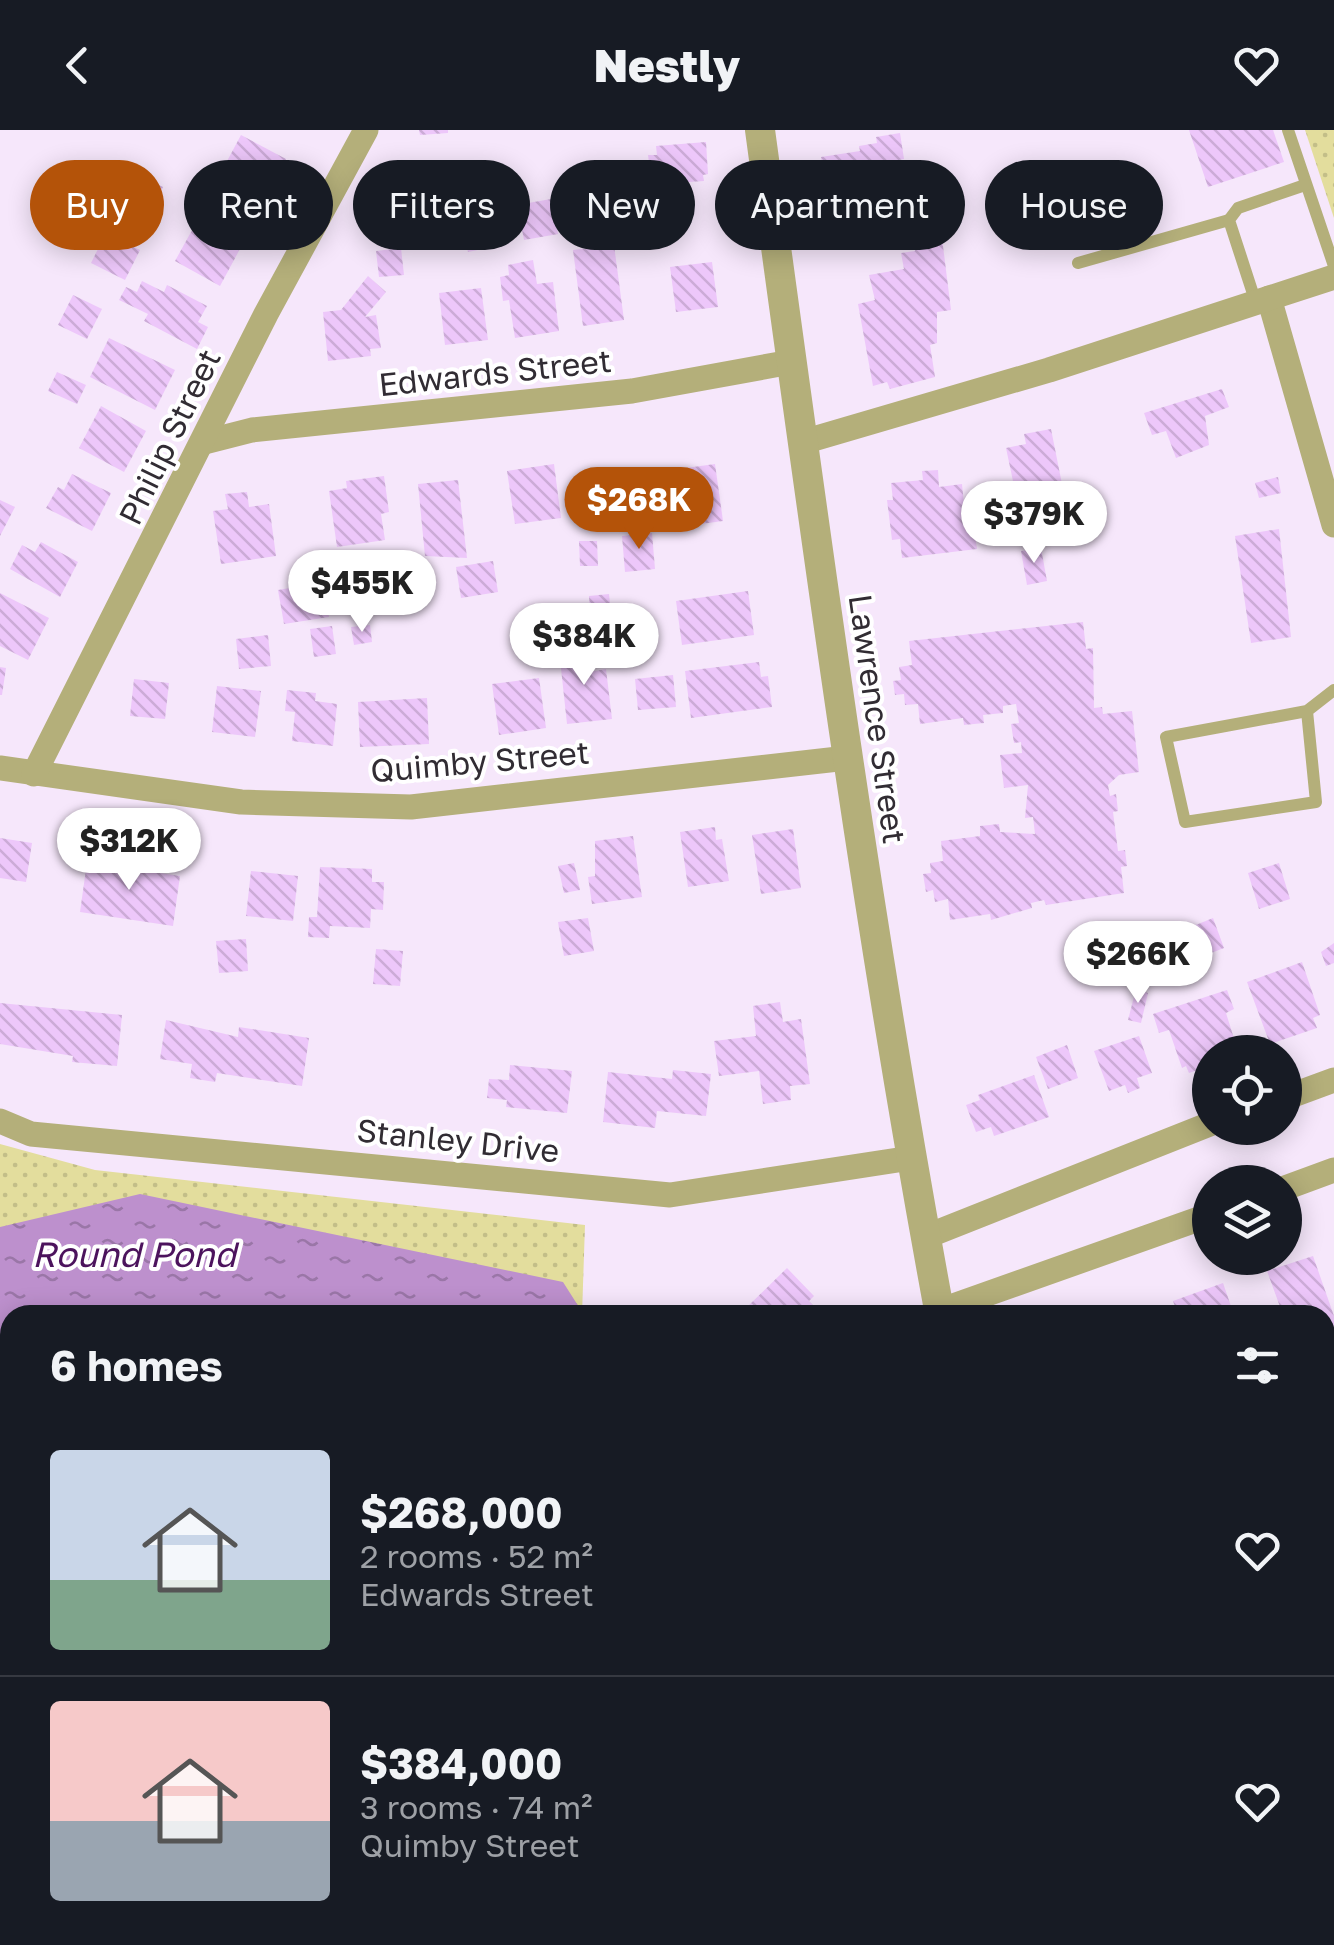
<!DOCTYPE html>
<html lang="en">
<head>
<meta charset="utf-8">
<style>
  :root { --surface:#171b24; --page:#20242c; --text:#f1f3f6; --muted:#9ea1a6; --line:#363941; --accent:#b45309 }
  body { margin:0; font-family:"Golos Text",sans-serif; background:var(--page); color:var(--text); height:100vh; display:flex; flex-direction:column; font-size:38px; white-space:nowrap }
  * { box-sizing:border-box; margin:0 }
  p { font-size:32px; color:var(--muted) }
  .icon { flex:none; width:55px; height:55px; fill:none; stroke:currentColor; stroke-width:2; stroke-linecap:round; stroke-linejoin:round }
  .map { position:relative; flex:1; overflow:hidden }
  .details { position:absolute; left:0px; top:1175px; width:1335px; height:640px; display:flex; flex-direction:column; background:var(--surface); border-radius:30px 30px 0 0; box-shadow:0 5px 25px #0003 }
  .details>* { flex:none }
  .hud { position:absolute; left:30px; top:30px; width:1275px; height:90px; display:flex; gap:20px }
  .fabs { position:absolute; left:1192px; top:905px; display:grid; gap:20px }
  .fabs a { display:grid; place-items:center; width:110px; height:110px; border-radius:50%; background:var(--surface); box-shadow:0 5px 25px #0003; font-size:50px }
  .price { position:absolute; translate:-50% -85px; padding:0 22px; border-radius:35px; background:#fff; color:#222; font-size:32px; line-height:65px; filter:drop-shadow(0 2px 5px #0008) }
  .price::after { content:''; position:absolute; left:50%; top:60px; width:30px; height:22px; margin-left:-15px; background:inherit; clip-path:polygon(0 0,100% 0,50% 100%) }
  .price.active { background:var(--accent); color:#fff }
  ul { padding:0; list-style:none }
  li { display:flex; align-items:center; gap:30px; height:250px; padding:0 50px }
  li+li { border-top:2px solid var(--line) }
  li span { display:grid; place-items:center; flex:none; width:280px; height:200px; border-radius:10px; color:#555 }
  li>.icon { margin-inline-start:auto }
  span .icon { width:120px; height:120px; fill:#fffc; stroke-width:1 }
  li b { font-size:42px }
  h2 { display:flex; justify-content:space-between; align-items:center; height:120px; padding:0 50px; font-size:42px }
  .pill { padding:0 35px; border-radius:45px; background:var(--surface); box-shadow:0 5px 25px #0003; font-size:35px; line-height:90px }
  .pill.active { background:var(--accent); color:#fff }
  header { display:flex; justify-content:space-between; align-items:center; height:130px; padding:0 50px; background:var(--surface); font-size:45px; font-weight:800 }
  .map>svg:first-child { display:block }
  .park { fill:url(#park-dots) }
  .water { fill:url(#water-ripples) }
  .building { fill:url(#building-back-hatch) }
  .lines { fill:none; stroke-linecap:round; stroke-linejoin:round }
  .service { stroke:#b4af7a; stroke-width:12 }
  .minor { stroke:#b4af7a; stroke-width:25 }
  .tertiary { stroke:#b4af7a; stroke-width:30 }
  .labels { text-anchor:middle; stroke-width:8; stroke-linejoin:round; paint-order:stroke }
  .street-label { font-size:32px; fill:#312c33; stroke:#fff }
  .water-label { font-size:35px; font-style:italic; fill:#4c135d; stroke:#fff }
</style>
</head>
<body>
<header><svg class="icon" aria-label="back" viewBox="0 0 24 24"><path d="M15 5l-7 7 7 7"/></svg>Nestly<svg class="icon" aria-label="heart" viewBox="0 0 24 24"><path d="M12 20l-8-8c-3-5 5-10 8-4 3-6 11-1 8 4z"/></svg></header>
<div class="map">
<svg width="1334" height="1815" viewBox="0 0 1334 1815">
  <defs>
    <pattern id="park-dots" width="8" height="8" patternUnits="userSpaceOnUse" patternTransform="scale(2.5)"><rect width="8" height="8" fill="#e3dd9d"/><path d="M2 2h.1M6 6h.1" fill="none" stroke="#c3be88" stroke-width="1.8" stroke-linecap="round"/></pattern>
    <pattern id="water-ripples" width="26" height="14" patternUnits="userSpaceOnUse" patternTransform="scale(2.5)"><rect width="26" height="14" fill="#bd90cd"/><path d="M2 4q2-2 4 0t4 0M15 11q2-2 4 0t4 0" fill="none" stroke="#9a76a7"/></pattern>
    <pattern id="building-back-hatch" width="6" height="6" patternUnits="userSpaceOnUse" patternTransform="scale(2.5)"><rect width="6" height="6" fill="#edc7fa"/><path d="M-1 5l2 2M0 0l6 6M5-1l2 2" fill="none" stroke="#ccabd7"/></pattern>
  </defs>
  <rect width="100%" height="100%" fill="#f6e7fb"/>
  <!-- park -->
  <g class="park">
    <polygon points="1305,0 1334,0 1334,88"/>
    <polygon points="0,1014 95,1040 585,1095 582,1185 10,1185 10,1805 1042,1805 1045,1815 0,1815"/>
  </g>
  <!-- water -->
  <polygon class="water" points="140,1064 563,1152 584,1185 10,1185 10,1805 956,1805 952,1815 0,1815 0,1097"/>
  <!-- building -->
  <g class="building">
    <polygon points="419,0 448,0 448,3 420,5"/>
    <polygon points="1189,0 1273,0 1284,32 1208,57"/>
    <polygon points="900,3 904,29 872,35 874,52 827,60 828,67 814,69 811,48 824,45 821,27 860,21 859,16 877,13 876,7"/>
    <polygon points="241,5 286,29 264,71 218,48"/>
    <polygon points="706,12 708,44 703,45 704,51 660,54 659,39 650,40 648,25 657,25 656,16"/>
    <polygon points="426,30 434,78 381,86 374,38"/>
    <polygon points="136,44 163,57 152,78 126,65"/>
    <polygon points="620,44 624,82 591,85 587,48"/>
    <polygon points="551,69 558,104 524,110 517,75"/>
    <polygon points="490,82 497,116 468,122 462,87"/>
    <polygon points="196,93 241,117 220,156 175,131"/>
    <polygon points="106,103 140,120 125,150 91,133"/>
    <polygon points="942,108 951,180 937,182 937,213 930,215 935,247 890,259 887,252 873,256 858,174 875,170 869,145 904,139 901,123 915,121 914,113"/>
    <polygon points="614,115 624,190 583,196 573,120"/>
    <polygon points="401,118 404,145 379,147 376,121"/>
    <polygon points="533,130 537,154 553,152 559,201 515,208 509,170 503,171 500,147 509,145 508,135"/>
    <polygon points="712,132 718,177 676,182 670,137"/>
    <polygon points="368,146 386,162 365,187 376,185 381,218 370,219 371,226 328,231 323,182 341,180"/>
    <polygon points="142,151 164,162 167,155 207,176 198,192 208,197 197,219 144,191 148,184 119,170 126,157 137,162"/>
    <polygon points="481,158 488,210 445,215 439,163"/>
    <polygon points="73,165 102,179 87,209 58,195"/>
    <polygon points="109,208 175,240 155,280 90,247"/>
    <polygon points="57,242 86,255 77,274 48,261"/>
    <polygon points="1222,259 1229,277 1205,286 1209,315 1176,328 1166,301 1152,305 1144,283"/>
    <polygon points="101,276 146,301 124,342 79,318"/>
    <polygon points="1051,299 1068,384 1046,388 1048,398 1024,403 1006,318 1026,314 1024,304"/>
    <polygon points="554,334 561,388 515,394 507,341"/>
    <polygon points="715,334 723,391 671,398 664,341"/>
    <polygon points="938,340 939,357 962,354 965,384 972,383 977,419 902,428 900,409 892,410 887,370 893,370 891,353 923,350 922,341"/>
    <polygon points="72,344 111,363 92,401 46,378 58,357 64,360"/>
    <polygon points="384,346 389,382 381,384 385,410 337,417 329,361 347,358 346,351"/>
    <polygon points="1278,347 1281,363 1259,368 1255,353"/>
    <polygon points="458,350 467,428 425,426 418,354"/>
    <polygon points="247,362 249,377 269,374 276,426 221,434 213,381 228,379 225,364"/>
    <polygon points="0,370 15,377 0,406"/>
    <polygon points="1279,399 1291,507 1251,513 1235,406"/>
    <polygon points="652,403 655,439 625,442 622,406"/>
    <polygon points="579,411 597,411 598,436 580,436"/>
    <polygon points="41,412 78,432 60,467 10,439 22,415 35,422"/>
    <polygon points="1041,418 1047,451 1027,455 1021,421"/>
    <polygon points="493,431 498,462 461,468 456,437"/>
    <polygon points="324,452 329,487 284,494 278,460"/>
    <polygon points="748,461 754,505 682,515 676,471"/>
    <polygon points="0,463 49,488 28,530 0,516"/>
    <polygon points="609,464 612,492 591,494 589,466"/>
    <polygon points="1083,492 1086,519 1093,518 1094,578 1102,577 1103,584 1132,581 1139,642 1119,645 1108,655 1110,666 1116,664 1118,681 1113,682 1118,721 1125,720 1127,736 1121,737 1124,763 1046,775 1044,770 1031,773 1032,778 991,790 990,784 950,790 948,769 935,772 933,760 926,762 923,744 931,743 930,733 943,731 941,711 980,706 980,696 999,694 1000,702 1035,704 1033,687 1025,688 1028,655 1004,658 1000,625 1022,623 1021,612 1014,613 1011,594 1019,593 1016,574 1003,576 1003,583 983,585 984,593 964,595 963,588 920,594 918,574 905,575 904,564 895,565 893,551 901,550 899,537 912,535 909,511"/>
    <polygon points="370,495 372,512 354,515 351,497"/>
    <polygon points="332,496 336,524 314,527 310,499"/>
    <polygon points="268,505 271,536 239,539 236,509"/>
    <polygon points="586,517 589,542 606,539 612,589 567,594 559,520"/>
    <polygon points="759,532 761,547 768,546 772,577 691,588 685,541"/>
    <polygon points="0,537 6,538 2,565 0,565"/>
    <polygon points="673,545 676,577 638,580 635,549"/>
    <polygon points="539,548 546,598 499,605 492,554"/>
    <polygon points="134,549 169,553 165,589 130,586"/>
    <polygon points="217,556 261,561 255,607 212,602"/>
    <polygon points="287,560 316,563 315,571 337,574 333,616 292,611 295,582 285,581"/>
    <polygon points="427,568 429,614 360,617 358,572"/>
    <polygon points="715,697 716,710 722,709 729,751 688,757 680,702"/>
    <polygon points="793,699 801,758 761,764 752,705"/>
    <polygon points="633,706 642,767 592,774 588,747 595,746 595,711"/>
    <polygon points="0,708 32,713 26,752 0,748"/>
    <polygon points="88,725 106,728 105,735 180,746 173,796 80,782"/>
    <polygon points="574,733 580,760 564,763 558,736"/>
    <polygon points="1279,733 1290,769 1259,779 1248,743"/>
    <polygon points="320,737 372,739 372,752 384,752 383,780 371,779 370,798 330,796 329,808 308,807 309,787 317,787"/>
    <polygon points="251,741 298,746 293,791 246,786"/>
    <polygon points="588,788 594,821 564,826 558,792"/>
    <polygon points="1213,788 1224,818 1193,830 1181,801"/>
    <polygon points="246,809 248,841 219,843 216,811"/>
    <polygon points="1334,813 1334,833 1326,836 1321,822"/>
    <polygon points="376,819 403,821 400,856 373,854"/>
    <polygon points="1302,832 1320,885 1313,888 1317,898 1270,914 1247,852"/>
    <polygon points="1136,859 1148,863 1141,893 1128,890"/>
    <polygon points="1227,860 1234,879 1226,883 1237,918 1233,922 1210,922 1210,936 1189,943 1186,936 1182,938 1169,900 1159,903 1153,884"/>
    <polygon points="780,872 783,892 801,889 810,954 790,956 791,970 763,974 759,941 719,946 714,911 756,906 753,876"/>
    <polygon points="0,873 122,885 117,936 72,932 73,926 0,914"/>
    <polygon points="166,890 238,907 239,897 309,908 302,956 217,943 215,952 190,948 192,934 160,929"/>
    <polygon points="1139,906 1152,943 1137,948 1140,958 1128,963 1125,955 1109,961 1094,921"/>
    <polygon points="1067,915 1078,948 1048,959 1036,927"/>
    <polygon points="510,935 572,941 567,983 506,977 507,970 487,968 489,949 509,950"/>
    <polygon points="673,940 711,944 706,986 657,981 655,998 603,992 608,942 672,949"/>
    <polygon points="1034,945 1049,987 994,1006 991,997 976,1002 966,975 980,970 978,965"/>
    <polygon points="1313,1126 1334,1186 1334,1222 1325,1225 1325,1185 1283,1185 1267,1141"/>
    <polygon points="787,1138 814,1166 809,1171 823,1185 754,1185 747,1177"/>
    <polygon points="1223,1153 1234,1185 1178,1185 1173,1171"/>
    <polygon points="1334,1614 1334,1647 1325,1650 1325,1617"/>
    <polygon points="1334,1699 1334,1762 1325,1765 1325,1702"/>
    <polygon points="1156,1805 1209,1805 1212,1812 1159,1815"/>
  </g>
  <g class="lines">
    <!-- service -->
    <g class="service">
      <polyline points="1288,0 1334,136"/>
      <polyline points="1078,133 1229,90"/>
      <polyline points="1256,173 1229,90 1238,78 1305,55"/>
      <polyline points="1307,581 1316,672 1185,692 1166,607 1307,581 1334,560"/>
    </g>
    <!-- minor -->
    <g class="minor">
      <polyline points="1269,168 1334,395"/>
      <polyline points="205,312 252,300 632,261 791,232"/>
      <polyline points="803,312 1049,240 1334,147"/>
      <polyline points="0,638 241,672 411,677 847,628"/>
      <polyline points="34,644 266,184 366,0"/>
      <polyline points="1285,968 1334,950"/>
      <polyline points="0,991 31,1004 670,1065 911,1028"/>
      <polyline points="1285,1058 1334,1040"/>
      <polyline points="925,1107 1210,994"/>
      <polyline points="939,1181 1210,1085"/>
      <polyline points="1325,1482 1334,1479"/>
    </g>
    <!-- tertiary -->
    <g class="tertiary">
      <path d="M760,0C814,396 867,792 940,1185"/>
      <polyline points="1081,1805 1083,1815"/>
    </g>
  </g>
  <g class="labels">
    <!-- street labels -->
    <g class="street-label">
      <text transform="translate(495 243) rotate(-6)" y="11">Edwards Street</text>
      <text transform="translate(170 307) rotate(-64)" y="11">Philip Street</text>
      <text transform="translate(877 589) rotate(82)" y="11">Lawrence Street</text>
      <text transform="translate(480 632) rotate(-5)" y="11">Quimby Street</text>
      <text transform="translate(458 1011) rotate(6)" y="11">Stanley Drive</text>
    </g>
    <!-- water labels -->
    <g class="water-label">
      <text x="134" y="1137">Round Pond</text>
    </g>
  </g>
</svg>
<div class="fabs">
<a><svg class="icon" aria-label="locate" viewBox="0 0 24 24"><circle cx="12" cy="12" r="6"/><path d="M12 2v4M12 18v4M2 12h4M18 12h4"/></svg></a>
<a><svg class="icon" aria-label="layers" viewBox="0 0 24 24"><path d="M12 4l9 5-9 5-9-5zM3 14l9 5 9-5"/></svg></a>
</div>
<b class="price active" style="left:639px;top:422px">$268K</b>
<b class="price" style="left:1034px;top:436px">$379K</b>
<b class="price" style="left:362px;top:505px">$455K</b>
<b class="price" style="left:584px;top:558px">$384K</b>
<b class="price" style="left:129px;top:763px">$312K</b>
<b class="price" style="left:1138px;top:876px">$266K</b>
<div class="hud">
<a class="pill active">Buy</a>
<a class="pill">Rent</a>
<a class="pill">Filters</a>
<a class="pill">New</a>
<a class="pill">Apartment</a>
<a class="pill">House</a>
</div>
<section class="details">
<h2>6 homes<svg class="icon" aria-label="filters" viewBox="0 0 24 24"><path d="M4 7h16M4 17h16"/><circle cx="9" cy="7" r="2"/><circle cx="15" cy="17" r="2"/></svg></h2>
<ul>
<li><span style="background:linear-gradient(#c9d6e8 65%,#7fa58c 0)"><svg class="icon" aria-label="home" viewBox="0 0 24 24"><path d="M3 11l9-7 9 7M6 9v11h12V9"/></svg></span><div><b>$268,000</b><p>2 rooms · 52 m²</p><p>Edwards Street</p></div><svg class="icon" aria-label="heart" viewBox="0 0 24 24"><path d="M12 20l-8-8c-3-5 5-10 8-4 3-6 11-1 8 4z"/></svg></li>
<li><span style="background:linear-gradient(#f6c9c9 60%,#9aa5b1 0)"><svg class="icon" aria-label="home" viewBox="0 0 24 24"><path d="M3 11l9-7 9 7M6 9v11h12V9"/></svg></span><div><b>$384,000</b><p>3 rooms · 74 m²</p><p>Quimby Street</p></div><svg class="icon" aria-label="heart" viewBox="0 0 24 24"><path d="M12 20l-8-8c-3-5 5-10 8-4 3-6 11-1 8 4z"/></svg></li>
</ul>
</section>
</div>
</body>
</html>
